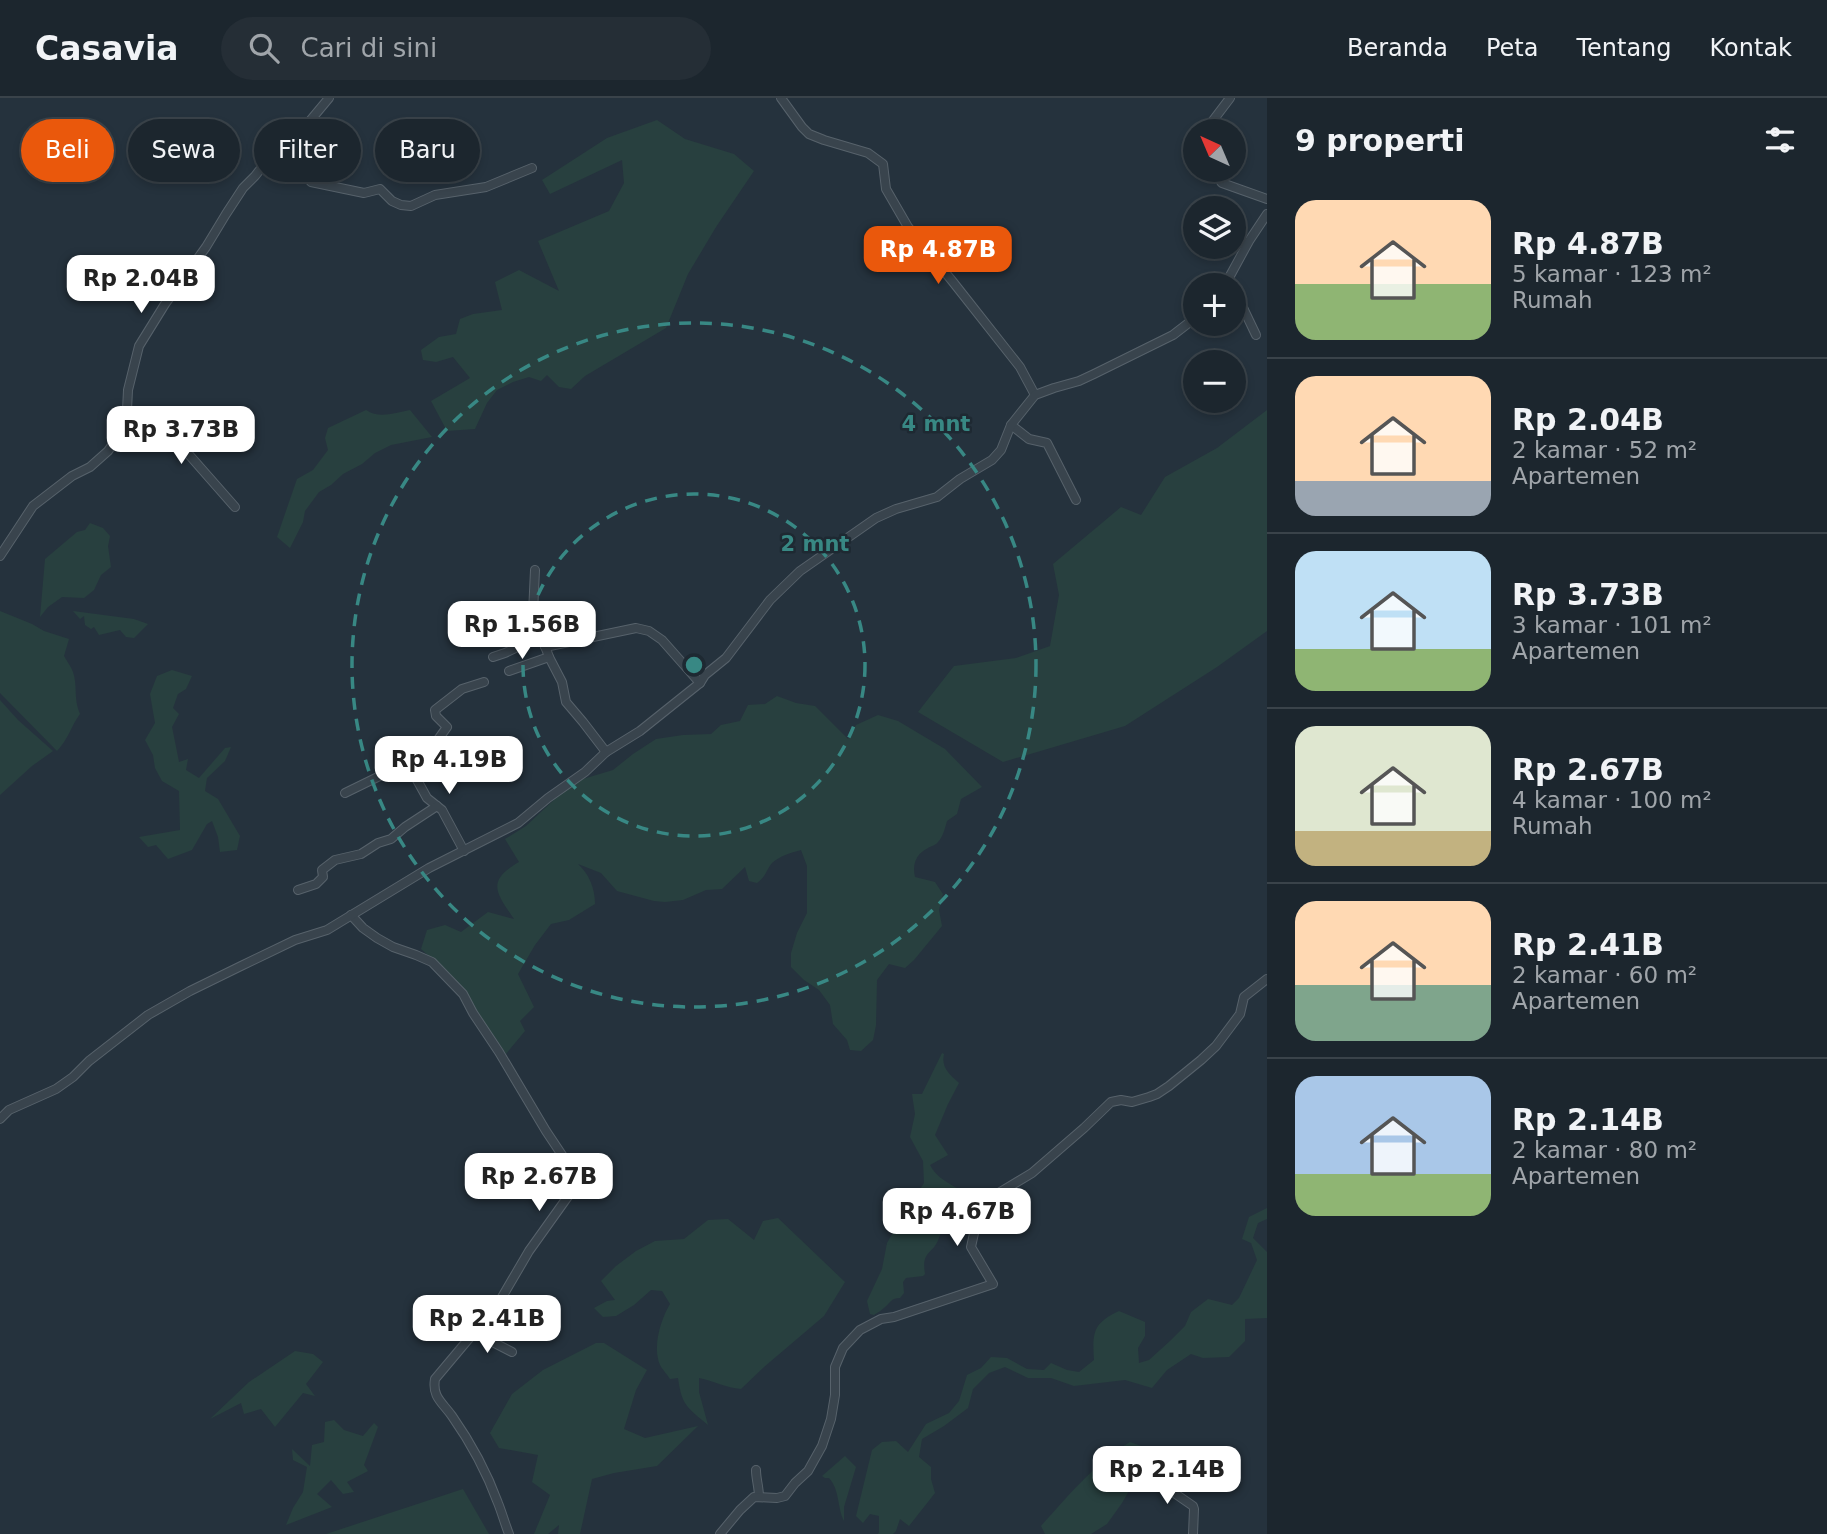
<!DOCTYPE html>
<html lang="id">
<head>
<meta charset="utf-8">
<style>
  :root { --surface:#1c262e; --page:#252e36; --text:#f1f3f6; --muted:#a0a5aa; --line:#3a434a; --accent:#ea580c }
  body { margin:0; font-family:"DejaVu Sans",sans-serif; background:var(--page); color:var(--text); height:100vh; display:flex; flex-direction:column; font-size:26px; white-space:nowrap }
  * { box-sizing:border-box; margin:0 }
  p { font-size:23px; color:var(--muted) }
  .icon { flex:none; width:38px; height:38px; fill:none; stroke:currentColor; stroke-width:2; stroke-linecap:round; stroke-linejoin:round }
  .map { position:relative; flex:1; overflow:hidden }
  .side { display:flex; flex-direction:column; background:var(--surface); width:560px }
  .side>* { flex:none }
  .top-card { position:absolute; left:21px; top:21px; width:665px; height:63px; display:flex; gap:14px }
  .needle { width:46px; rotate:316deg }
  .fabs { position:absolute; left:1183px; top:21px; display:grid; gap:14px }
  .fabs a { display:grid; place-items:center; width:63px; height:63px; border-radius:50%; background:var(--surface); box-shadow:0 4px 10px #0003,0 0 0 2px var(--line); font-size:35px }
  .price { position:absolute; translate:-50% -60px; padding:0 16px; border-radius:14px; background:#fff; color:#222; font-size:23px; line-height:46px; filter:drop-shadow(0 2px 4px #0008) }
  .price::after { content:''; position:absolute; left:50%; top:42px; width:21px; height:16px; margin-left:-10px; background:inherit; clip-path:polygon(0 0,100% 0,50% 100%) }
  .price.current { background:var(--accent); color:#fff }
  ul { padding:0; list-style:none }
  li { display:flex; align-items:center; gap:21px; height:175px; padding:0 28px }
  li+li { border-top:2px solid var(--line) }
  li span { display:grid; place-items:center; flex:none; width:196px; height:140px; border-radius:21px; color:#555 }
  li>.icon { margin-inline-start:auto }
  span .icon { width:84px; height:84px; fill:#fffc; stroke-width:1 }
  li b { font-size:30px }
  h2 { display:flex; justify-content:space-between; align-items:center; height:84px; padding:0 28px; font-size:30px }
  .pill { padding:0 24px; border-radius:32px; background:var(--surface); box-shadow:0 4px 10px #0003,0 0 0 2px var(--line); font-size:24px; line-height:63px }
  .pill.current { background:var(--accent); color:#fff }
  header { display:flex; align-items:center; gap:42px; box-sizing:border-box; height:98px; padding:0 35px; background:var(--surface); border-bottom:2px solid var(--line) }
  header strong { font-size:33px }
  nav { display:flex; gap:38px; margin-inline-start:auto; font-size:24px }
  .search { width:490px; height:63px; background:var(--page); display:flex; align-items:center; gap:18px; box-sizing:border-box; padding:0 24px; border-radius:38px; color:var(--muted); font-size:26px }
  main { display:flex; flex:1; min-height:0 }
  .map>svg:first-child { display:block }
  .green { fill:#28403f }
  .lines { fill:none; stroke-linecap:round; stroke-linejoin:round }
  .street-casing { stroke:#57626b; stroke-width:10 }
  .street { stroke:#39444d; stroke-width:8 }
  .ring { fill:none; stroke:#388884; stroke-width:3.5; stroke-dasharray:12 9 }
  .centre { fill:#388884; stroke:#1e2932; stroke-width:3.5 }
  .ring-label { font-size:21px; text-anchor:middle; font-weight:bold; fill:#388884; stroke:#1e2932; stroke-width:5; stroke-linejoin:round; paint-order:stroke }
</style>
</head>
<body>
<header>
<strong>Casavia</strong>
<div class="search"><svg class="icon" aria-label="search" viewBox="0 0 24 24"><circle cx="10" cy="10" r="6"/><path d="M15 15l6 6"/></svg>Cari di sini</div>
<nav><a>Beranda</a><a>Peta</a><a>Tentang</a><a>Kontak</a></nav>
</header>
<main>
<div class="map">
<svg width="1267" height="1436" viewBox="0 0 1267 1436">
  <rect width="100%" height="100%" fill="#25323d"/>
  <!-- green -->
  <g class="green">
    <polygon points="657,22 685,41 734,56 754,73 716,129 688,176 666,230 585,278 571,291 559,289 547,277 541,283 529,279 513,284 497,292 487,305 475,331 447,333 431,303 470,280 453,259 436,264 423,262 421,252 439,239 456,236 460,221 473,216 502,212 495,184 519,172 559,193 538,143 609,113 624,85 622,62 550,96 542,82 607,40"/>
    <path d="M366,312C379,321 395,315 410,312L432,339L391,347L375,355L362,366L343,376L331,387L319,394L305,413L303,424L290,450L277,439L297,381L313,372L328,352L325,340L328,330Z"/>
    <polygon points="1267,312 1267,533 1217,569 1125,628 1003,664 918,614 954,568 1016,560 1050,548 1059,497 1053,466 1121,409 1141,417 1165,379 1217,350"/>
    <polygon points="90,425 103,430 110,438 108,448 111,469 101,477 94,492 84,500 62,499 48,509 40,519 45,461 77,434 85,432"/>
    <path d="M0,513L32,526L44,533L69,541L64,558C67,563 71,569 73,574C78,589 73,600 80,616C70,630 69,640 57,653L0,595Z"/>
    <polygon points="73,513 134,521 148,526 134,540 126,539 120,532 99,537 94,529 91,531 85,527 84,518 80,521"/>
    <polygon points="172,572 192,578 186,591 178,596 173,610 179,616 172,629 179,664 188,661 186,672 199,680 225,650 231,649 225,663 207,680 205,693 218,701 240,738 237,752 220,754 218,739 212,723 207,726 192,752 168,761 156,747 148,749 139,739 180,732 179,693 162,683 155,670 153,657 145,642 155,625 150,596 157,578"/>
    <path d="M777,598L796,605L815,608L848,641L856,627L878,617L898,623L945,651L982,689L961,701L957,716L947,723C945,730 943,739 938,744C936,747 931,748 928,750C916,756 912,766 915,779L935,784L943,796L939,812L942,828L914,862L905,870L889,866L877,882L876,927L873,942L861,953L850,952L847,942L833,926L830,907L819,892L804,882L791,869V855L797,835L807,815V768L801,752C790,755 780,758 772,765C766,772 766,779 757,785L749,783L745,769L722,791L706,792L683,802L665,804L654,803L617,793L601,775L578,766C589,776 595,790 595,806L569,822L551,826L535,847L518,876L534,909L520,923L525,933L506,956L455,881L421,851L427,832L445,827L461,834L488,814L514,821C497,796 485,783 519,764L505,741L526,728L573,684L613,672L633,656L656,641L683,637L711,636L721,627L740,623L748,607L765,606Z"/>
    <polygon points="0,602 18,622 53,653 32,668 0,697"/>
    <path d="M942,955L944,956C941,970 949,976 959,985L948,1006L935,1037L948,1057L930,1067C936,1080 952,1087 964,1094L970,1091L964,1100L965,1106L970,1109L976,1105L977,1111L971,1119L957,1129L955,1130L948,1126C941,1130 942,1133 939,1140C933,1157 921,1152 925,1176L923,1178L906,1180L903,1184L904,1195L900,1200C891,1200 891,1204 885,1209C882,1212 877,1215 874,1217L870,1216L867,1203L882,1171L887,1145L903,1117L924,1085L923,1063L910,1039L915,1016L912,996H922Z"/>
    <path d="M1267,1110V1121L1258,1125L1253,1140L1267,1154V1220L1245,1221V1243L1229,1259L1203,1260L1191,1256L1167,1272L1152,1290L1125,1282L1074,1288L1051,1280H1028L1005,1269L989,1275L973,1291L968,1310L944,1328L922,1341L919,1359L931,1369V1381L935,1395L909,1428L900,1421L896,1433L893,1436H878L879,1434V1418L870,1416L863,1425L856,1418L872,1352L882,1344L896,1343L908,1354L926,1326L949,1315L959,1303L967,1277L981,1270L991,1259L1007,1260L1027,1271L1044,1272L1051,1265L1067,1272L1079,1274L1094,1262C1092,1233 1094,1225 1119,1213L1145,1224V1238L1138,1250L1139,1265L1149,1262L1170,1243L1185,1228L1191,1214L1208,1201L1232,1207L1239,1200L1257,1162L1251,1145L1242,1141L1249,1119Z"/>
    <path d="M778,1120L845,1184L824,1218L764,1269L741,1291C726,1290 714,1283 699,1280V1294L708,1327C687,1309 682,1308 678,1280L670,1281C667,1276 662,1271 660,1267C652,1249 661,1221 670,1206L662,1193L651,1192L634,1207L616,1218L603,1219L594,1210L607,1203L615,1202L601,1183L616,1168L636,1153L655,1143L684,1141L708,1122L728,1121L754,1142L763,1123Z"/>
    <polygon points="596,1245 604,1245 647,1272 636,1292 624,1331 645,1340 698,1328 657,1368 614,1375 592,1381 580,1436 558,1436 559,1427 548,1436 534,1436 550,1397 532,1384 538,1357 499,1350 490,1335 512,1296 543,1272"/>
    <polygon points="295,1253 313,1256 323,1264 306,1286 315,1298 303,1295 275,1329 261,1311 244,1316 241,1305 210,1321 249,1284"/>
    <polygon points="334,1322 344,1332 363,1338 374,1325 378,1329 364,1367 368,1373 347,1384 354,1394 343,1396 331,1382 317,1396 332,1409 286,1427 293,1410 303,1394 307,1369 293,1362 292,1351 310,1368 312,1347 324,1344 325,1324"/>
    <path d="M1130,1344L1147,1350L1144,1367L1122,1405L1107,1426L1091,1436H1045L1041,1428C1068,1398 1095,1365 1130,1344Z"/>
    <path d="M845,1358L856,1369L844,1409V1423C837,1409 840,1392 829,1380H825L822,1378Z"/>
    <polygon points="463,1391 489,1436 326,1436"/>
  </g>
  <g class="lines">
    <!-- street casing -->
    <g class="street-casing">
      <g id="street">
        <polyline points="781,0 802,29 809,36 824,42 868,55 883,66 886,91 908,129 953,184 1020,269 1035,297"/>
        <polyline points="1205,33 1230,0"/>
        <path d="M293,39C297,43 303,48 305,54C308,66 302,74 311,84L364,95L380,91L392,103L401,107L411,108L435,97L486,89L532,70"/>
        <polyline points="1222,72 1221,84 1222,85 1267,101"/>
        <polyline points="1225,187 1249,143 1267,116"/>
        <polyline points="1234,191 1256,237"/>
        <polyline points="1011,327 1029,341 1047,345 1076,402"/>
        <polyline points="120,336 165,344 184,351 235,409"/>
        <polyline points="0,458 33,408 72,378 90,369 108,353 120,336 127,312 128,292 139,248 165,206 206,149 226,116 243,90 255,78 273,55 280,48 304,30 329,0"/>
        <polyline points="535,472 533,515 549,559 562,584 566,604 583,624 606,654"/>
        <polyline points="545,549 636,530 649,533 662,542 700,585"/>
        <polyline points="493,559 505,555 541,538"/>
        <polyline points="509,573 549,559"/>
        <polyline points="406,662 427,700 442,712 464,753"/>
        <polyline points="345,695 390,673 422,651 437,643 447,629 436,618 435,612 462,591 484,584"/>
        <polyline points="298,792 316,786 323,779 322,772 335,762 361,756 378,745 391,741 405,729 437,708"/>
        <path d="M351,817L363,830L377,840L393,849L416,857L432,864L463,896L473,915L499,954L546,1033L578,1081L574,1090L529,1153L498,1206L435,1281C432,1299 442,1304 452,1318C471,1345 487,1375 498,1405C502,1415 505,1426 509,1436"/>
        <polyline points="0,1021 9,1012 56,991 73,979 89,963 148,917 190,893 241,868 295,842 327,832 429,770 518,725 548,700 585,674 606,654 640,633 700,585 705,577 726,560 770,502 800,473 876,420 896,411 937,399 960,381 992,362 1001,352 1011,327 1035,297 1054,290 1079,283 1094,276 1173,237 1195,220"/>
        <polyline points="475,1235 512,1254"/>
        <path d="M756,1372C756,1381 759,1389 759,1399"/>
        <polyline points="1144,1377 1154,1381 1193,1408 1194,1411 1193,1436"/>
        <polyline points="720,1436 740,1412 754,1399 777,1400 785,1398 795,1385 808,1373 822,1348 831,1321 835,1297 835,1269 843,1250 860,1232 881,1221 894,1219 993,1186 971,1149 978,1117 987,1102 1032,1075 1084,1030 1111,1004 1121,1002 1132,1004 1149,999 1157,996 1169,988 1201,962 1216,948 1240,916 1244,899 1267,881"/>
      </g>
    </g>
    <!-- street -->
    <use href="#street" class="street"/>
  </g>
  <!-- distance rings -->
  <g class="ring">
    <circle cx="694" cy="567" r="171"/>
    <circle cx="694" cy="567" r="342"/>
  </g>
  <circle cx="694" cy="567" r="10" class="centre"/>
  <g class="ring-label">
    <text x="936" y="333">4 mnt</text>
    <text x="815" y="453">2 mnt</text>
  </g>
</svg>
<div class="fabs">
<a><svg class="needle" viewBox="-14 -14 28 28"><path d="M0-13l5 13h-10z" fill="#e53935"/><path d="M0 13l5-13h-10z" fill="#a0a5aa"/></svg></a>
<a><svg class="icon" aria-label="layers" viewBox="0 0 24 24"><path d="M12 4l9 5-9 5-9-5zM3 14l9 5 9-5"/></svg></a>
<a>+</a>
<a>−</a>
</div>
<b class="price current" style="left:938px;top:188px">Rp 4.87B</b>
<b class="price" style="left:141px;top:217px">Rp 2.04B</b>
<b class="price" style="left:181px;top:368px">Rp 3.73B</b>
<b class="price" style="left:522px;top:563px">Rp 1.56B</b>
<b class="price" style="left:449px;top:698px">Rp 4.19B</b>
<b class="price" style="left:539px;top:1115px">Rp 2.67B</b>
<b class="price" style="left:957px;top:1150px">Rp 4.67B</b>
<b class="price" style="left:487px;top:1257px">Rp 2.41B</b>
<b class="price" style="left:1167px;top:1408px">Rp 2.14B</b>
<div class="top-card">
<a class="pill current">Beli</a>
<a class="pill">Sewa</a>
<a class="pill">Filter</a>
<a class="pill">Baru</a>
</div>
</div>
<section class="side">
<h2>9 properti<svg class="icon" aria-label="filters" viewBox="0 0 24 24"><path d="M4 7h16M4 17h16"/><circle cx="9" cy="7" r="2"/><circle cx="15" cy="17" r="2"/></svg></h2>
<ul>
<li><span style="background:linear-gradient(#ffd9b3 60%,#8fb573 0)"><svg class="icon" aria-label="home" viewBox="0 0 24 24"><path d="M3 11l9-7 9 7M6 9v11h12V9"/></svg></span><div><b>Rp 4.87B</b><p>5 kamar · 123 m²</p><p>Rumah</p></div></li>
<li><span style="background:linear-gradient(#ffd9b3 75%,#9aa5b1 0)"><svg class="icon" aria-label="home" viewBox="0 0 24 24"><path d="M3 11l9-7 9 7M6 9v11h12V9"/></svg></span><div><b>Rp 2.04B</b><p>2 kamar · 52 m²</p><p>Apartemen</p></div></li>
<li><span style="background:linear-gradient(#bfe0f5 70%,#8fb573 0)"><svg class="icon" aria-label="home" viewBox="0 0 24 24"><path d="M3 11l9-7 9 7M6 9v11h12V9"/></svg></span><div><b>Rp 3.73B</b><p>3 kamar · 101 m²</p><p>Apartemen</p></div></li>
<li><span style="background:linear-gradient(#dfe7d0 75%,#c2b280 0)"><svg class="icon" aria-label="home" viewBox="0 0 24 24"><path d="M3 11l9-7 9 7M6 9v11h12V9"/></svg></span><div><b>Rp 2.67B</b><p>4 kamar · 100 m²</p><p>Rumah</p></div></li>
<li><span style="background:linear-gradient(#ffd9b3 60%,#7fa58c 0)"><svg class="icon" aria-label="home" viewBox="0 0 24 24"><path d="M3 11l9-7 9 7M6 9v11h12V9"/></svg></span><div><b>Rp 2.41B</b><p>2 kamar · 60 m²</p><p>Apartemen</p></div></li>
<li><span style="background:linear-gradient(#a9c7e8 70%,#8fb573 0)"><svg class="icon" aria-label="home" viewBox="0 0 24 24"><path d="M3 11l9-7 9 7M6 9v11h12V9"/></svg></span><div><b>Rp 2.14B</b><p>2 kamar · 80 m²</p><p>Apartemen</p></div></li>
</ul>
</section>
</main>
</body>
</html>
